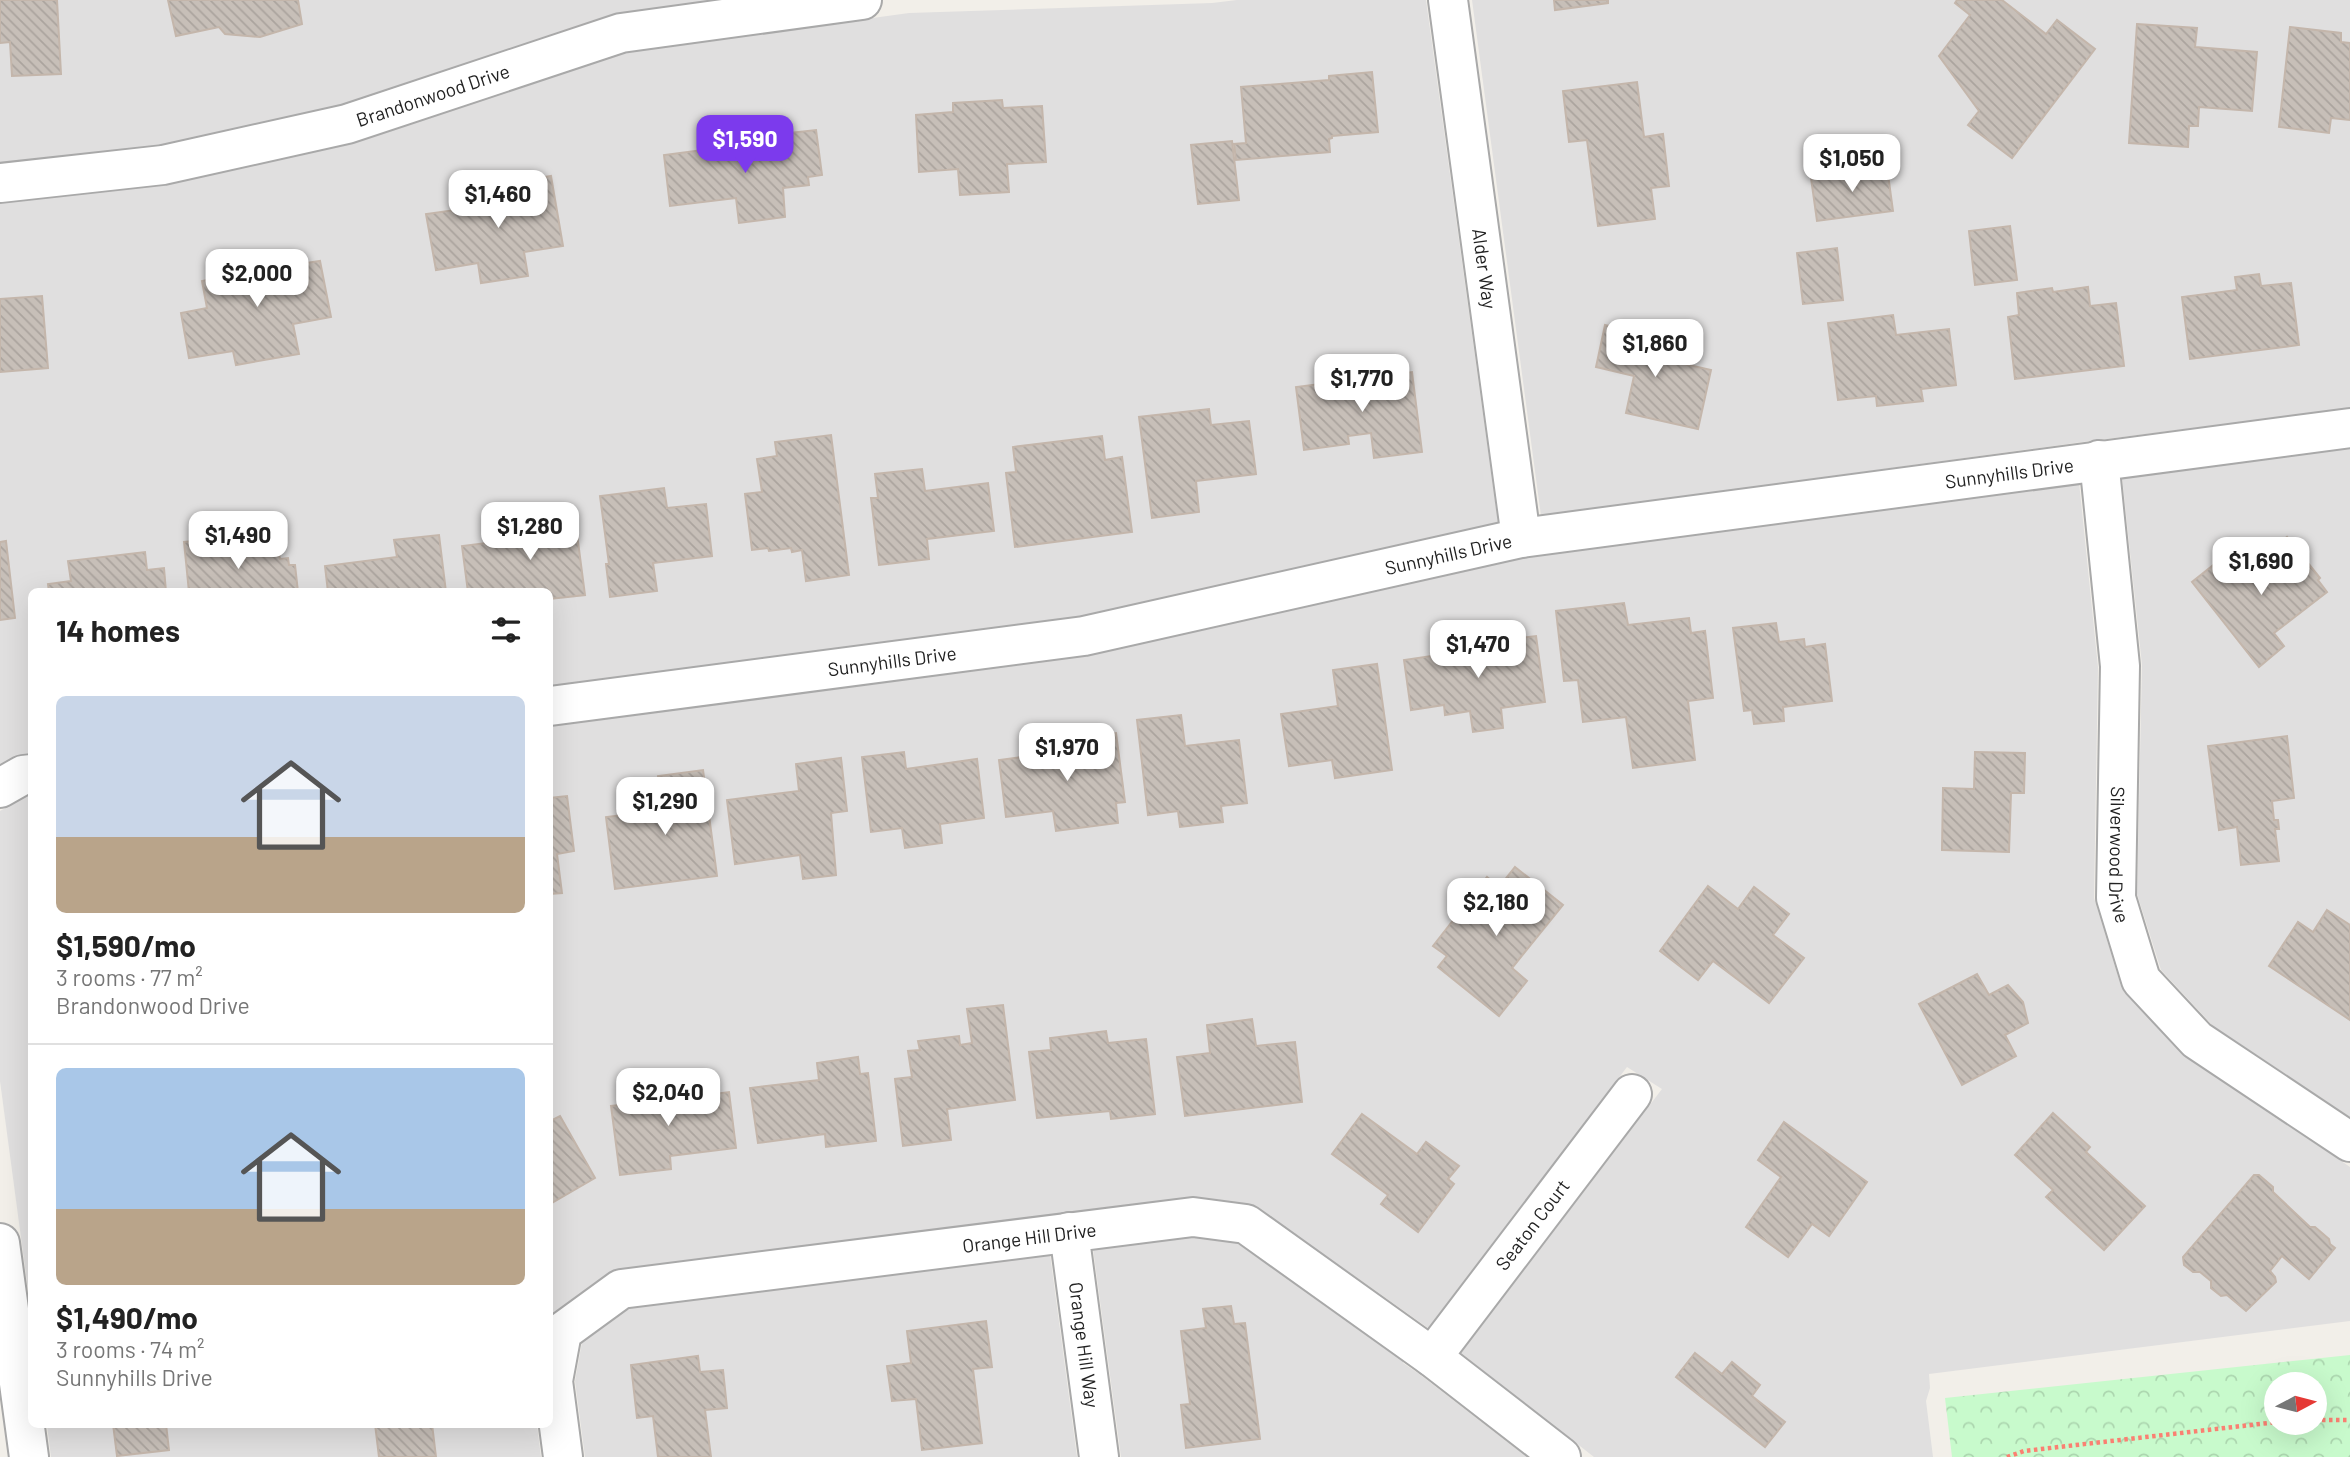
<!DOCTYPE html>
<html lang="en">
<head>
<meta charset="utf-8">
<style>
  :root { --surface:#fff; --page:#f2f2f2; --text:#222; --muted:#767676; --line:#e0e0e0; --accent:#7c3aed }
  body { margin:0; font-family:Barlow,sans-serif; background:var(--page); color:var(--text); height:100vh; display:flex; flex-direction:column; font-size:26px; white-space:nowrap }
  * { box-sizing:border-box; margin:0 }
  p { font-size:23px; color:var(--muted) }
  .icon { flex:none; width:38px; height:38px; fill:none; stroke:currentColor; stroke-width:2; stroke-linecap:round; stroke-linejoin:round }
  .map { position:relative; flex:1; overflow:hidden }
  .details { position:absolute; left:28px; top:588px; width:525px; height:840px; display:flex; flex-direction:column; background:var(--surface); border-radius:10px; box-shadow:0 7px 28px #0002 }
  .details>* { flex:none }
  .needle { width:46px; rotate:83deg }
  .buttons { position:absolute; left:2264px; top:1372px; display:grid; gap:14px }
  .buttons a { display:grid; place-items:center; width:63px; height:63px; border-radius:50%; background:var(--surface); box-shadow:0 7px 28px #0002; font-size:35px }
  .price { position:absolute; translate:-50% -60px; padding:0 16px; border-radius:14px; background:#fff; color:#222; font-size:23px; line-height:46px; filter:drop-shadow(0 2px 4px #0008) }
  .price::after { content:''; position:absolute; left:50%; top:42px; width:21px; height:16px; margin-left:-10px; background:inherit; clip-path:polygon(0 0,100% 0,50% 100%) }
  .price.on { background:var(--accent); color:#fff }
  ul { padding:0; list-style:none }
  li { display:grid; align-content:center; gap:14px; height:371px; padding:0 28px }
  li+li { border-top:2px solid var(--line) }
  li span { display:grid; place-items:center; height:217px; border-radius:10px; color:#555 }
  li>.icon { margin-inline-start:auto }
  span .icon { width:126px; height:126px; fill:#fffc; stroke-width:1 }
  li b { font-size:30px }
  h2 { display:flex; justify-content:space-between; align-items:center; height:84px; padding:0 28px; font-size:30px }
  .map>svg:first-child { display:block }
  .residential { fill:#e0dfdf }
  .park { fill:url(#park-crowns); fill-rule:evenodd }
  .building { fill:url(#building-back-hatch); stroke:#c4b6ab; stroke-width:2 }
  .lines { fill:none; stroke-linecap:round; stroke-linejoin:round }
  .street-casing { stroke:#a9a9a9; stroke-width:42 }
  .path { stroke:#fa8072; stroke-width:4.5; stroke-dasharray:3.5 3.5; stroke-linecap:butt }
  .street { stroke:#fff; stroke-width:38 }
  .labels { text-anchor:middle; stroke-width:6; stroke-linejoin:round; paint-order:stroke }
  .street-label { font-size:19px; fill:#222; stroke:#fff }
</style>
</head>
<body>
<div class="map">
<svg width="2350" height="1457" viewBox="0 0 2350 1457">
  <defs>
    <pattern id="park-crowns" width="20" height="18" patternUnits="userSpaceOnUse" patternTransform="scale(1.75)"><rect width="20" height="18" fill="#c8facc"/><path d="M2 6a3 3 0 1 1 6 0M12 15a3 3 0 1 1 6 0" fill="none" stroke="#acd6af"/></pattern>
    <pattern id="building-back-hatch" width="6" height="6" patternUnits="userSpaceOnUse" patternTransform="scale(1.75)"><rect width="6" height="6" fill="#c7bfb8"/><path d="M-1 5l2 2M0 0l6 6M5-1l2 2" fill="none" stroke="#aba49e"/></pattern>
  </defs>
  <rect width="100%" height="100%" fill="#f2efe9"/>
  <!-- residential -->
  <g class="residential">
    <polygon points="0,0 721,0 618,14 340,105 160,146 0,163"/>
    <polygon points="1237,0 1426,0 1498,523 1081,616 550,686 550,592 32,592 31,755 12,759 0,766 0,202 165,184 354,142 626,52 909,13 1212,3"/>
    <polygon points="1472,0 2350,0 2350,408 2075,443 1541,516"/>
    <polygon points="2350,448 2350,1117 2213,1026 2161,970 2137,894 2142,665 2122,477"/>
    <polygon points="2079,482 2098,667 2094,898 2121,986 2125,993 2184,1055 2350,1167 2350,1321 1929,1374 1930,1388 1926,1401 1933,1457 1594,1457 1461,1353 1662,1089 1627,1067 1428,1328 1260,1209 1250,1204 1197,1197 618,1269 607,1274 550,1316 550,726 1086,655 1525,557"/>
    <polygon points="31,794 31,1312 0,1081 0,811"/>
    <polygon points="1193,1236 1236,1242 1403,1361 1403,1363 1418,1373 1527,1457 1121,1457 1093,1249"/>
    <polygon points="1050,1254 1077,1457 585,1457 575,1381 582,1342 629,1307"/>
    <polygon points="47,1425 537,1425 541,1457 51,1457"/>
  </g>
  <!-- park -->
  <path class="park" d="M2350,1355V1457H1952L1945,1398ZM2277,1384H2315V1423H2277Z"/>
  <!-- building -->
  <g class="building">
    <polygon points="0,0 57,0 61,74 12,76 10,42 0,43"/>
    <polygon points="168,0 298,0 302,24 260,37 225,34 219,27 176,36"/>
    <polygon points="1554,0 1608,0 1608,3 1555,10"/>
    <polygon points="1957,0 2002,0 2046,34 2057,20 2095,49 2012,158 1968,125 1979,111 1939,56 1970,15 1955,3"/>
    <polygon points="2137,24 2197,28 2195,47 2257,52 2252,111 2199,107 2198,126 2189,126 2188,147 2129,143"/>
    <polygon points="2290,27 2341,33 2341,42 2350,43 2350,120 2331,118 2329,133 2279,127"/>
    <polygon points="1372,72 1378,132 1332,136 1332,138 1329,139 1330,152 1236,160 1234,144 1246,143 1241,87 1329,80 1329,76"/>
    <polygon points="1637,82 1644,137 1663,134 1669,186 1651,188 1655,219 1598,226 1587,140 1569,142 1563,91"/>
    <polygon points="1002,100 1003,108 1042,106 1046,162 1007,164 1009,192 960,195 958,169 919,172 916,115 953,112 953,103"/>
    <polygon points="816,130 822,175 808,177 809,185 783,188 785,217 739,223 736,198 670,206 664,155 734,146 734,152 773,147 772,135"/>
    <polygon points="1232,141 1239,200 1198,204 1191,145"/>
    <polygon points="1887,167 1893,211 1817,221 1811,178"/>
    <polygon points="551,176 563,246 524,252 528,276 481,283 478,263 436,270 426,214 470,208 468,197 505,191 504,184"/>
    <polygon points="2010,226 2017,280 1975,285 1969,231"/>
    <polygon points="1837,248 1843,300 1803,304 1797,253"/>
    <polygon points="283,251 287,266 320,261 331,317 293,324 299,354 236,365 233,351 189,358 181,313 207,308 202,281 234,275 232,260"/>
    <polygon points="2259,274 2261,286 2291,283 2299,345 2190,359 2182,297 2237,290 2235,277"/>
    <polygon points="2088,287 2090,306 2116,303 2124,366 2015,379 2008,317 2019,315 2017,293 2052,288 2053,292"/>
    <polygon points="42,296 48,368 0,372 0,299"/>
    <polygon points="1893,315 1896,335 1949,329 1956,385 1921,389 1923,401 1877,406 1876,396 1838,400 1828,323"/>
    <polygon points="1605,325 1650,335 1645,355 1711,370 1698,429 1626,413 1634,376 1596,367"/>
    <polygon points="1412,372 1422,452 1374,458 1371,433 1348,436 1349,444 1304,450 1296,387"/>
    <polygon points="1209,409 1211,425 1249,421 1256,474 1196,481 1199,512 1152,518 1139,417"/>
    <polygon points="831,435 849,575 806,581 802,550 792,552 791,548 769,551 768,548 752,550 745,494 762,492 757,459 777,456 775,442"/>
    <polygon points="1102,436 1105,460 1122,457 1132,532 1015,547 1006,473 1016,472 1013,447"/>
    <polygon points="922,469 925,491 988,483 994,531 927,539 929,559 879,565 871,498 878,498 875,474"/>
    <polygon points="664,488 667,508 706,504 712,556 653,563 657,591 610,597 606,564 609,564 600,496"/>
    <polygon points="574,511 585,595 550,599 550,592 468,592 462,546 543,536 539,515"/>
    <polygon points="439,535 446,592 328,592 325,566 397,557 394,540"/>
    <polygon points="2287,537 2320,578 2318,580 2327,592 2274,633 2284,646 2259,667 2192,582 2226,555 2241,573"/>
    <polygon points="204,540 217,556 278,548 280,559 288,558 289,565 295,565 298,592 189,592 184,542"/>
    <polygon points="6,541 15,618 0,620 0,542"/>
    <polygon points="145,552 147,570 164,568 166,592 49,592 48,584 71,581 68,561"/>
    <polygon points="1624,603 1628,625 1689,618 1691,633 1705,631 1713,698 1688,701 1695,760 1633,768 1626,717 1583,722 1578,680 1564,681 1556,611"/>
    <polygon points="1776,623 1779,642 1804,639 1805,647 1825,644 1832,701 1783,707 1784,721 1754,724 1752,710 1744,711 1733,628"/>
    <polygon points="1536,636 1545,702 1501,708 1503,728 1473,732 1470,711 1445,715 1444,705 1411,710 1404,660 1445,654 1444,648"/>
    <polygon points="1377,664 1392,770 1335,778 1332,760 1289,766 1281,714 1338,706 1333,670"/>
    <polygon points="1181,715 1185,746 1239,740 1247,803 1221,806 1223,822 1180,827 1178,811 1148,815 1137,720"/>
    <polygon points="1116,733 1125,802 1116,803 1118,823 1056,831 1053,811 1006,817 999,760 1063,752 1062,740"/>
    <polygon points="2287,736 2294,798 2272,801 2274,820 2278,820 2279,829 2275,829 2279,861 2241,865 2237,827 2219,830 2208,746"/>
    <polygon points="904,752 906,769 977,759 984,818 940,824 942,843 905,848 902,828 871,832 862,757"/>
    <polygon points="1975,752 2025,753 2024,793 2011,793 2009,852 1942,850 1943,788 1974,789"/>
    <polygon points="841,758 847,811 831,813 836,875 803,879 800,855 735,864 727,800 799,791 796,764"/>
    <polygon points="703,770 717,876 615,889 606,817 663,810 658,776"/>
    <polygon points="567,796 574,851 557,854 562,893 550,894 550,798"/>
    <polygon points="1515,867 1563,905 1512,968 1527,981 1499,1016 1438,967 1447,956 1433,946 1487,877 1499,887"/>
    <polygon points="1708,886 1738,909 1754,887 1789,914 1773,935 1804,958 1769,1003 1713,961 1698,980 1660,951"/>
    <polygon points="2327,910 2350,925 2350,1020 2269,966 2298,922 2313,932"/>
    <polygon points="1977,974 1989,995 2008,985 2023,1002 2028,1023 2005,1035 2016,1056 1962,1085 1919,1004"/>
    <polygon points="1003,1005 1015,1100 947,1109 951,1140 903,1146 895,1079 912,1077 908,1051 920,1050 918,1041 959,1036 960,1045 972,1043 967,1009"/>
    <polygon points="1252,1019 1256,1046 1295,1042 1302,1102 1185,1116 1177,1057 1210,1053 1207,1025"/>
    <polygon points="1106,1031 1108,1043 1146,1039 1155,1114 1111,1119 1110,1111 1037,1118 1029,1052 1051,1050 1050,1038"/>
    <polygon points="858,1057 860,1074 868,1073 876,1141 826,1147 825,1134 758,1143 750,1088 819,1080 817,1063"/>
    <polygon points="657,1083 659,1101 729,1092 736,1148 670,1156 671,1169 620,1175 611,1106 621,1105 619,1088"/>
    <polygon points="2053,1113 2090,1147 2086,1152 2145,1206 2104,1250 2046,1197 2053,1190 2015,1155"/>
    <polygon points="1362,1114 1417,1154 1426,1142 1459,1166 1448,1179 1454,1184 1418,1232 1381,1204 1388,1195 1332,1154"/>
    <polygon points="560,1116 595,1178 550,1204 550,1121"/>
    <polygon points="1784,1122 1867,1182 1829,1236 1812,1224 1788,1257 1746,1227 1781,1177 1758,1160"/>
    <polygon points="2254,1175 2259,1175 2273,1187 2273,1192 2310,1227 2315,1227 2329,1239 2330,1244 2335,1248 2309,1279 2282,1256 2270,1271 2275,1277 2276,1282 2246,1311 2227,1295 2221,1296 2211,1288 2211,1281 2200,1272 2193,1272 2184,1265 2183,1257"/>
    <polygon points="1231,1306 1234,1324 1245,1323 1260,1439 1186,1448 1181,1405 1190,1404 1181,1331 1206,1328 1203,1309"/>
    <polygon points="986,1321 992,1367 973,1369 982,1443 922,1450 916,1399 892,1401 887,1366 911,1363 907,1331"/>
    <polygon points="1695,1353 1722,1374 1732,1362 1760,1385 1752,1396 1785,1422 1765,1447 1676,1377"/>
    <polygon points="698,1356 700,1372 723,1370 727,1408 705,1410 711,1457 658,1457 653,1416 637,1418 631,1365"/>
    <polygon points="113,1424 166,1424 169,1450 117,1456"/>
    <polygon points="375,1424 432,1424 436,1457 379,1457"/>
  </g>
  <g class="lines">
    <!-- street casing -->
    <g class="street-casing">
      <g id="street">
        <path id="s1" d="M1448,0L1521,538"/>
        <path id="s2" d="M0,183L163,165L347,124L621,33L862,0"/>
        <path id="s3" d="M2099,460L2120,666L2116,898L2141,980L2197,1040L2350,1142"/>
        <path id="s4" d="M550,706L1084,636L1521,538L2350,428"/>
        <polyline points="0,788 23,775 32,774"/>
        <path id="s5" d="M1069,1232L1099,1457"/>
        <polyline points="0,1243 29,1457"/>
        <path id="s6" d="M1432,1357L1632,1094"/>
        <path id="s7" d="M563,1457L553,1381L562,1332L621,1289L1193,1217L1246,1224L1432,1357L1561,1457"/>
      </g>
    </g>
    <!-- path -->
    <g class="path">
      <polyline points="2315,1420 2350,1420"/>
      <polyline points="2007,1457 2024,1451 2277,1422"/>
    </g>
    <!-- street -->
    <use href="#street" class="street"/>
  </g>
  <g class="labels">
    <!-- street labels -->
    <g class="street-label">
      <text dy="7" stroke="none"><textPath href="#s2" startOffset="443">Brandonwood Drive</textPath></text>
      <text dy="7" stroke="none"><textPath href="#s1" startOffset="271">Alder Way</textPath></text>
      <text dy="7" stroke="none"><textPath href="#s4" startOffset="1479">Sunnyhills Drive</textPath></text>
      <text dy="7" stroke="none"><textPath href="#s4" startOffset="912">Sunnyhills Drive</textPath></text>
      <text dy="7" stroke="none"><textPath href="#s4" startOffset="345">Sunnyhills Drive</textPath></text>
      <text dy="7" stroke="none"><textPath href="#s3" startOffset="396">Silverwood Drive</textPath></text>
      <text dy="7" stroke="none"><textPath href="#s6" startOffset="166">Seaton Court</textPath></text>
      <text dy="7" stroke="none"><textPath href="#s7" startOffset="611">Orange Hill Drive</textPath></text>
      <text dy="7" stroke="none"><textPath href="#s5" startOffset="114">Orange Hill Way</textPath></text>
    </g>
  </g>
</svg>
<div class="buttons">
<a><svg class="needle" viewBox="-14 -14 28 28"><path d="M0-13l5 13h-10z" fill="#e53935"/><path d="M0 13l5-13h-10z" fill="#767676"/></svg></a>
</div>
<b class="price on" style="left:745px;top:175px">$1,590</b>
<b class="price" style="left:1852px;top:194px">$1,050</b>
<b class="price" style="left:498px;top:230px">$1,460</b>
<b class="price" style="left:257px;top:309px">$2,000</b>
<b class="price" style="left:1655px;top:379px">$1,860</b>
<b class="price" style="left:1362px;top:414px">$1,770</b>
<b class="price" style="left:530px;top:562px">$1,280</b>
<b class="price" style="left:238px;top:571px">$1,490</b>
<b class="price" style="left:2261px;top:597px">$1,690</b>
<b class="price" style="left:1478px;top:680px">$1,470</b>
<b class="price" style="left:1067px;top:783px">$1,970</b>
<b class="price" style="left:665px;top:837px">$1,290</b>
<b class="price" style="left:1496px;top:938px">$2,180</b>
<b class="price" style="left:668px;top:1128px">$2,040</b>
<section class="details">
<h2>14 homes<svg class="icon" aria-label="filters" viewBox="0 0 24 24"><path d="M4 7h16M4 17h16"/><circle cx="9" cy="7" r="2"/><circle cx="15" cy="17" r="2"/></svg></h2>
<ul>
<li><span style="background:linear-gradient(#c9d6e8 65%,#b9a48a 0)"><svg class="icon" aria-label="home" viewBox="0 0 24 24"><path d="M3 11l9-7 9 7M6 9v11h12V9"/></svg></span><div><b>$1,590/mo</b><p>3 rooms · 77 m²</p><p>Brandonwood Drive</p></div></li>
<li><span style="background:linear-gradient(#a9c7e8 65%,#b9a48a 0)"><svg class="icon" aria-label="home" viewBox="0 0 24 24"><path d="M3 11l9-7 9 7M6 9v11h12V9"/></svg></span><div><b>$1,490/mo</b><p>3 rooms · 74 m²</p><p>Sunnyhills Drive</p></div></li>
</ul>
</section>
</div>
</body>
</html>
